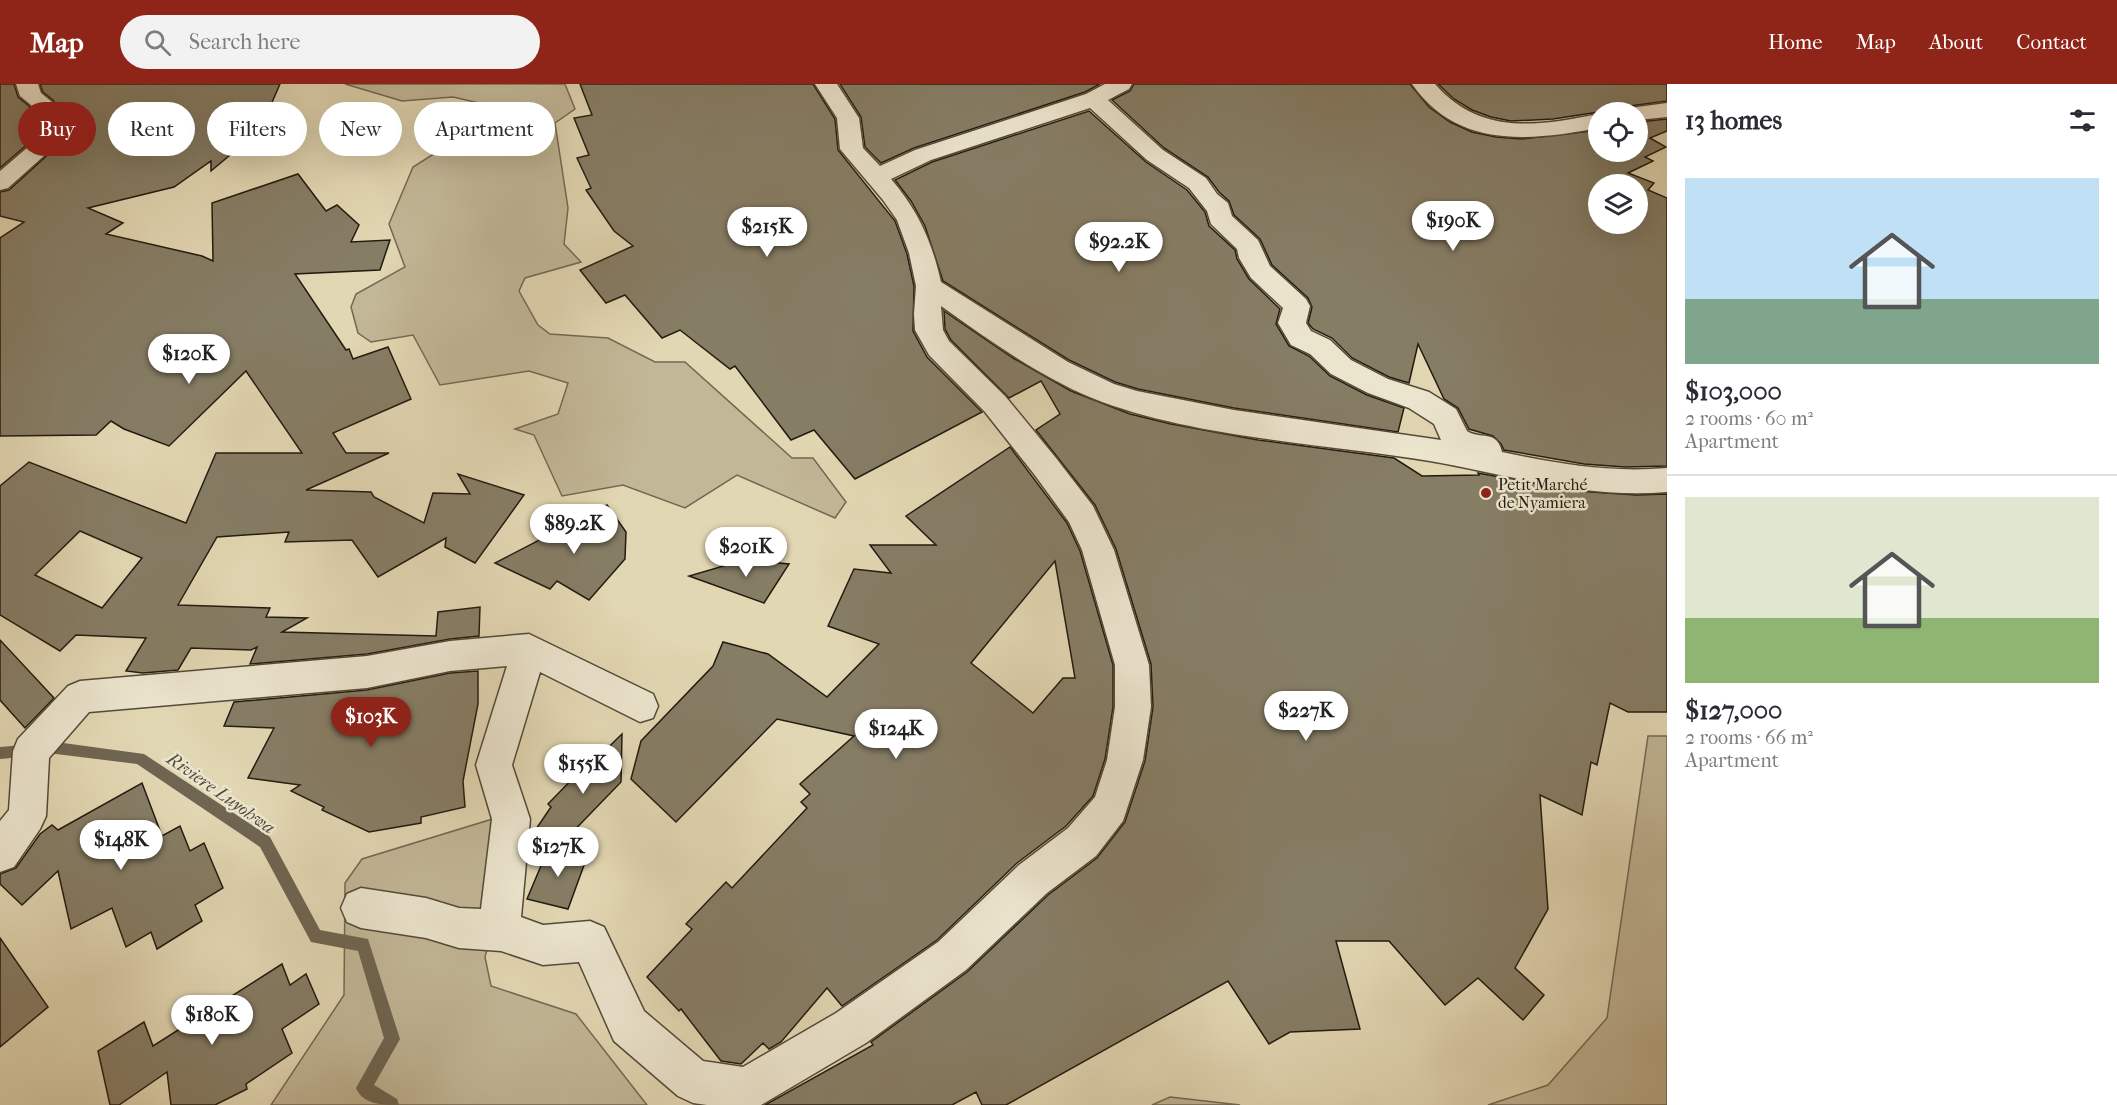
<!DOCTYPE html>
<html lang="en">
<head>
<meta charset="utf-8">
<style>
  :root { --surface:#fff; --page:#f2f2f3; --text:#2b2b33; --muted:#7c7c81; --line:#e1e1e2; --accent:#8f2418 }
  body { margin:0; font-family:"IM FELL French Canon",serif; background:var(--page); color:var(--text); height:100vh; display:flex; flex-direction:column; font-size:22px; white-space:nowrap }
  * { box-sizing:border-box; margin:0 }
  p { font-size:20px; color:var(--muted) }
  .icon { flex:none; width:33px; height:33px; fill:none; stroke:currentColor; stroke-width:2; stroke-linecap:round; stroke-linejoin:round }
  .map { position:relative; flex:1; overflow:hidden }
  .sheet { display:flex; flex-direction:column; background:var(--surface); width:450px }
  .sheet>* { flex:none }
  .hud { position:absolute; left:18px; top:18px; width:570px; height:54px; display:flex; gap:12px }
  .buttons { position:absolute; left:1588px; top:18px; display:grid; gap:12px }
  .buttons a { display:grid; place-items:center; width:60px; height:60px; border-radius:50%; background:var(--surface); box-shadow:0 6px 24px #0002; font-size:30px }
  .price { position:absolute; translate:-50% -51px; padding:0 14px; border-radius:21px; background:#fff; color:#222; font-size:20px; line-height:39px; filter:drop-shadow(0 2px 3px #0008) }
  .price::after { content:''; position:absolute; left:50%; top:36px; width:18px; height:14px; margin-left:-9px; background:inherit; clip-path:polygon(0 0,100% 0,50% 100%) }
  .price.current { background:var(--accent); color:#fff }
  ul { padding:0; list-style:none }
  li { display:grid; align-content:center; gap:12px; height:318px; padding:0 18px }
  li+li { border-top:2px solid var(--line) }
  li span { display:grid; place-items:center; height:186px; border-radius:0px; color:#555 }
  li>.icon { margin-inline-start:auto }
  span .icon { width:108px; height:108px; fill:#fffc; stroke-width:1 }
  li b { font-size:26px }
  h2 { display:flex; justify-content:space-between; align-items:center; height:72px; padding:0 18px; font-size:26px }
  .chip { padding:0 21px; border-radius:27px; background:var(--surface); box-shadow:0 6px 24px #0002; font-size:21px; line-height:54px }
  .chip.current { background:var(--accent); color:#fff }
  header { display:flex; align-items:center; gap:36px; box-sizing:border-box; height:84px; padding:0 30px; background:var(--accent); color:#fff }
  header strong { font-size:28px }
  nav { display:flex; gap:33px; margin-inline-start:auto; font-size:21px }
  .search { width:420px; height:54px; background:var(--page); display:flex; align-items:center; gap:15px; box-sizing:border-box; padding:0 21px; border-radius:33px; color:var(--muted); font-size:22px }
  main { display:flex; flex:1; min-height:0 }
  .map>svg:first-child { display:block }
  .green { fill:#c2b797; stroke:#726954; stroke-width:1.5 }
  .lines { fill:none; stroke-linecap:round; stroke-linejoin:round }
  .stream { fill:#6f6551; fill-rule:evenodd }
  .building { fill:#867d65; stroke:#231b10; stroke-width:1.5; fill-rule:evenodd }
  .minor-casing { stroke:#534a39; stroke-width:3 }
  .minor { fill:#ece5ce; fill-rule:evenodd }
  .poi-dot { fill:#8f2418; stroke:#ece5ce; stroke-width:2 }
  .labels { text-anchor:middle; stroke-width:5; stroke-linejoin:round; paint-order:stroke }
  .poi-label { font-size:16px; fill:#231b10; stroke:#ece5ce; text-anchor:start }
  .water-label { font-size:18px; font-style:italic; fill:#554d3b; stroke:#ece5ce }
</style>
</head>
<body>
<header>
<strong>Map</strong>
<div class="search"><svg class="icon" aria-label="search" viewBox="0 0 24 24"><circle cx="10" cy="10" r="6"/><path d="M15 15l6 6"/></svg>Search here</div>
<nav><a>Home</a><a>Map</a><a>About</a><a>Contact</a></nav>
</header>
<main>
<div class="map">
<svg width="1667" height="1021" viewBox="0 0 1667 1021">
  <rect width="100%" height="100%" fill="#e2d7b3"/>
  <filter id="stains"><feTurbulence type="fractalNoise" baseFrequency=".00333" numOctaves="4"/><feColorMatrix values="0 0 0 0 .2 0 0 0 0 .09 0 0 0 0 .02 0 0 0 .5 -.17"/></filter>
  <radialGradient id="worn" r=".72"><stop offset=".6" stop-color="#630" stop-opacity="0"/><stop offset="1" stop-color="#630" stop-opacity=".3"/></radialGradient>
  <!-- green -->
  <g class="green">
    <polygon points="345,0 565,0 575,25 555,39 568,124 564,160 581,178 525,194 519,207 538,241 550,250 608,254 655,278 685,278 792,374 813,374 846,418 835,434 737,391 685,424 623,401 562,412 534,351 515,345 558,330 568,299 529,287 440,301 413,251 371,258 358,249 351,223 356,210 405,183 389,140 413,83 467,49 483,20 453,13 402,17"/>
    <polygon points="1648,652 1667,652 1667,1021 1488,1021 1548,1001 1607,934"/>
    <polygon points="525,725 485,873 491,902 576,930 647,1021 271,1021 344,911 345,799 362,775"/>
    <polygon points="1170,1013 1240,1021 1152,1021"/>
  </g>
  <g class="lines">
    <!-- stream -->
    <path class="stream" d="M56,658L144,670L270,753L320,846L368,855L400,955L374,1001L397,1015L399,1021C383,1021 363,1021 356,1004L384,954L358,867L311,858L260,763L137,680L56,670L0,675V663Z"/>
  </g>
  <!-- building -->
  <g class="building">
    <polygon points="0,0 14,0 18,13 29,22 34,38 45,45 0,84"/>
    <path d="M40,0H280L260,46L211,87V77L174,103L88,124L123,139L106,150L202,172L213,177L212,119L298,90L326,127L337,121L359,141L351,158L390,156L380,186L295,190L346,266L349,265L353,275L388,263L411,315L333,349L346,369H389L306,406L371,408L374,413L424,439L433,409L470,410L458,390L524,411L475,479L445,463L446,454L378,493L352,456L285,458L289,448L217,453L178,521L270,524L266,533L307,534L282,548L436,552L438,528L480,523L479,552L450,555L367,570L250,580L257,563L251,566L191,564L178,586L143,589L126,587L146,554L76,551L60,567L0,531V402L29,378L186,439L216,369H302L246,287L169,362L124,345L111,337L96,351L0,352V154L24,138L0,132V108L9,106L76,45L57,28L54,17L43,8ZM80,447L142,474L102,524L35,491Z"/>
    <polygon points="580,0 813,0 835,35 838,66 895,137 907,170 914,202 913,247 927,273 982,328 855,395 814,346 791,356 735,282 730,285 680,246 662,254 625,211 606,219 580,186 633,162 614,147 586,106 591,104 577,74 589,71 574,34 592,31"/>
    <polygon points="840,0 1100,0 1085,8 914,64 881,79 865,63 861,33"/>
    <path d="M1134,0H1410L1429,23L1450,38L1472,48L1496,53L1521,55L1599,46V68H1638V38L1667,35V47L1650,54L1666,63L1645,73L1653,77L1628,89L1654,99L1648,106L1667,114V382L1625,383L1584,380L1504,366L1501,360L1493,352L1469,345L1458,324L1444,315L1418,260L1409,299L1389,293L1352,274L1332,254L1313,245L1308,239L1312,223L1308,214L1272,181L1260,155L1234,131L1229,117L1219,108L1208,93L1164,64L1112,16L1130,7ZM1599,100H1638V140H1599Z"/>
    <polygon points="1438,0 1667,0 1667,17 1630,22 1625,28 1599,28 1553,35 1511,37 1491,33 1472,26 1454,15"/>
    <polygon points="1089,27 1146,78 1187,106 1205,128 1209,142 1235,166 1237,175 1249,195 1280,225 1276,240 1289,262 1309,272 1330,292 1367,311 1404,324 1398,348 1234,324 1138,305 1115,298 1069,276 943,197 925,142 911,117 895,96 932,78"/>
    <polygon points="944,227 1013,274 1071,307 1130,330 1171,340 1258,356 1394,374 1422,392 1479,391 1478,389 1577,407 1636,411 1667,410 1667,628 1628,628 1610,619 1597,681 1591,678 1582,731 1540,711 1548,825 1515,884 1544,911 1523,936 1478,894 1445,921 1389,857 1336,857 1360,945 1290,948 1269,960 1228,897 1006,1021 982,1021 976,1008 952,1021 765,1021 873,961 871,958 967,888 1048,811 1097,774 1125,738 1145,677 1153,623 1151,580 1116,465 1095,421 1036,346 1060,330 1041,297 1009,314 951,256 945,245"/>
    <path d="M1010,363L1067,439L1080,467L1113,581V623L1105,675L1093,712L1066,742L1017,779L937,856L842,922L827,904L781,958L769,965L763,959L741,980L721,977L681,925L679,927L647,893L692,845L686,840L726,798L732,804L807,724L801,718L810,710L800,700L854,652L777,635L676,738L631,695L641,657L713,582L723,558L768,570L827,613L879,560L828,542L854,485L891,489L870,461H936L906,432ZM1055,477L1075,594H1063L1033,629L971,579Z"/>
    <polygon points="607,421 626,448 625,475 589,516 557,497 550,505 495,479"/>
    <polygon points="744,476 789,480 764,519 689,492"/>
    <polygon points="0,556 54,614 25,644 0,616"/>
    <polygon points="478,587 478,620 463,697 465,723 421,733 421,739 369,748 322,726 324,723 291,707 300,701 248,694 274,644 224,642 234,618 367,606 450,589"/>
    <polygon points="622,650 621,698 560,761 534,748 551,723 548,720 582,685 584,687"/>
    <polygon points="142,699 162,752 180,742 190,767 204,759 223,804 195,821 202,837 157,865 151,848 126,863 112,824 71,845 58,787 22,821 0,800 0,790 16,784 40,750 52,741 58,746"/>
    <polygon points="549,763 587,773 568,825 527,815"/>
    <polygon points="0,854 48,923 0,963"/>
    <polygon points="282,880 290,901 306,890 319,920 282,945 292,969 246,1000 247,1005 215,1021 171,1021 167,988 119,1021 110,1021 98,967 144,938 153,962"/>
  </g>
  <g class="lines">
    <!-- minor casing -->
    <g class="minor-casing">
      <g id="minor">
        <polygon points="16,0 38,0 41,9 52,18 55,29 74,45 8,104 0,106 0,87 49,45 36,37 31,21 20,12"/>
        <path d="M815,0H837L859,34L863,64L880,82L915,66L1086,10L1105,0H1132L1129,5L1108,16L1163,66L1206,94L1217,110L1228,119L1232,132L1258,156L1270,182L1306,215L1310,222L1306,239L1311,247L1330,256L1351,276L1388,295L1429,308L1456,325L1467,347C1480,356 1497,345 1502,368C1557,380 1611,389 1667,384V408C1585,415 1510,391 1430,377C1322,359 1192,354 1092,314C1037,291 989,256 941,222L943,246L949,257L1005,312L1056,374L1093,422L1114,466L1149,581L1151,623L1143,676L1123,737L1096,772L1047,809L966,886L866,959L761,1021H707L693,1019L678,1012L614,957L579,878L543,881L501,867L459,864L426,854L361,844L347,838L341,824L347,810L361,804L426,814L459,824L481,825L492,735L476,681L507,582L450,587L367,604L89,628L49,674L46,732L40,745L14,783L0,788V737L9,726L13,667L18,655L68,602L80,597L367,572L450,557L529,550L653,610L658,622L653,634L640,638L540,588L512,681L530,735L521,833L543,841L590,837L604,843L644,927L703,977L743,983L836,929L938,858L1019,781L1068,744L1095,713L1107,676L1115,623V581L1082,466L1069,438L1034,390L985,328L929,271L915,246L914,230L916,202L909,169L897,136L883,116L840,65L837,34ZM1090,24L1147,76L1189,104L1207,127L1211,140L1237,165L1239,174L1251,194L1283,224L1278,239L1291,261L1310,270L1331,290L1368,309L1409,324L1434,340L1441,356L1234,326L1137,307L1114,300L1068,278L941,198C932,158 918,126 891,95L931,76Z"/>
        <path d="M1412,0H1435C1481,52 1537,42 1599,30V44C1530,57 1457,65 1412,0Z"/>
        <polygon points="1667,19 1667,33 1638,36 1638,28 1627,28 1630,24"/>
      </g>
    </g>
    <!-- minor -->
    <use href="#minor" class="minor"/>
  </g>
  <!-- markers -->
  <circle class="poi-dot" cx="1486" cy="409" r="6"/>
  <g class="labels">
    <!-- poi labels -->
    <g class="poi-label">
      <text x="1498" y="406">Petit Marché<tspan x="1498" dy="18">de Nyamiera</tspan></text>
    </g>
    <!-- water labels -->
    <g class="water-label">
      <text transform="translate(221 709) rotate(35)" y="6">Riviere Luyohwa</text>
    </g>
  </g>
  <rect width="100%" height="100%" filter="url(#stains)"/>
  <rect width="100%" height="100%" fill="url(#worn)"/>
</svg>
<div class="buttons">
<a><svg class="icon" aria-label="locate" viewBox="0 0 24 24"><circle cx="12" cy="12" r="6"/><path d="M12 2v4M12 18v4M2 12h4M18 12h4"/></svg></a>
<a><svg class="icon" aria-label="layers" viewBox="0 0 24 24"><path d="M12 4l9 5-9 5-9-5zM3 14l9 5 9-5"/></svg></a>
</div>
<b class="price" style="left:1453px;top:168px">$190K</b>
<b class="price" style="left:767px;top:174px">$215K</b>
<b class="price" style="left:1119px;top:189px">$92.2K</b>
<b class="price" style="left:189px;top:301px">$120K</b>
<b class="price" style="left:574px;top:471px">$89.2K</b>
<b class="price" style="left:746px;top:494px">$201K</b>
<b class="price" style="left:1306px;top:658px">$227K</b>
<b class="price current" style="left:371px;top:664px">$103K</b>
<b class="price" style="left:896px;top:676px">$124K</b>
<b class="price" style="left:583px;top:711px">$155K</b>
<b class="price" style="left:121px;top:787px">$148K</b>
<b class="price" style="left:558px;top:794px">$127K</b>
<b class="price" style="left:212px;top:962px">$180K</b>
<div class="hud">
<a class="chip current">Buy</a>
<a class="chip">Rent</a>
<a class="chip">Filters</a>
<a class="chip">New</a>
<a class="chip">Apartment</a>
</div>
</div>
<section class="sheet">
<h2>13 homes<svg class="icon" aria-label="filters" viewBox="0 0 24 24"><path d="M4 7h16M4 17h16"/><circle cx="9" cy="7" r="2"/><circle cx="15" cy="17" r="2"/></svg></h2>
<ul>
<li><span style="background:linear-gradient(#bfe0f5 65%,#7fa58c 0)"><svg class="icon" aria-label="home" viewBox="0 0 24 24"><path d="M3 11l9-7 9 7M6 9v11h12V9"/></svg></span><div><b>$103,000</b><p>2 rooms · 60 m²</p><p>Apartment</p></div></li>
<li><span style="background:linear-gradient(#dfe7d0 65%,#8fb573 0)"><svg class="icon" aria-label="home" viewBox="0 0 24 24"><path d="M3 11l9-7 9 7M6 9v11h12V9"/></svg></span><div><b>$127,000</b><p>2 rooms · 66 m²</p><p>Apartment</p></div></li>
</ul>
</section>
</main>
</body>
</html>
